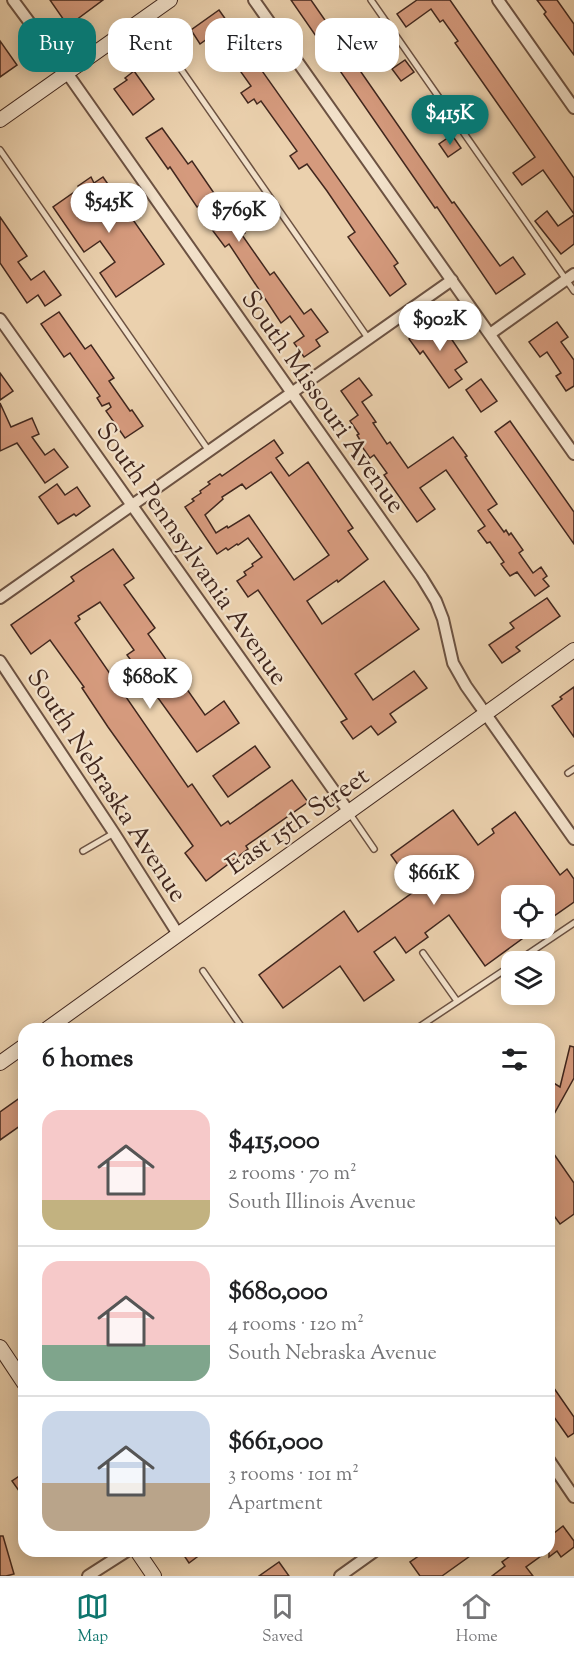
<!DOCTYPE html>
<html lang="en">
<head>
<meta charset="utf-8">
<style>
  :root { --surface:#fff; --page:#f6f6f6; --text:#202124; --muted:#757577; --line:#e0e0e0; --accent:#0f766e }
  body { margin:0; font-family:"Sorts Mill Goudy",serif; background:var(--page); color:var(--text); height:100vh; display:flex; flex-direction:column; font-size:22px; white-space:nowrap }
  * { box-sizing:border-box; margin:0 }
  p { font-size:20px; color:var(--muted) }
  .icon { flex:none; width:33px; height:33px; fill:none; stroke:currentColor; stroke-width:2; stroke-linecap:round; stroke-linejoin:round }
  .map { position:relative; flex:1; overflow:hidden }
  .drawer { position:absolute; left:18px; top:1023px; width:537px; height:534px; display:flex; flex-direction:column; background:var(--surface); border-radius:18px; box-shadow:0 3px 15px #0003 }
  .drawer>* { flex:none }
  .banner { position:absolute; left:18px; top:18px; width:538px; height:54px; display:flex; gap:12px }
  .controls { position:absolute; left:501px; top:885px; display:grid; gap:12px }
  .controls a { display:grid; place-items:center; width:54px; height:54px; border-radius:12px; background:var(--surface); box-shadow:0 3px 15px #0003; font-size:30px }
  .price { position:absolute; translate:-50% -51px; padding:0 14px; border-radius:21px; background:#fff; color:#222; font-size:20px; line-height:39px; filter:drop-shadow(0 2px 3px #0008) }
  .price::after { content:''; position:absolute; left:50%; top:36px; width:18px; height:14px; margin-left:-9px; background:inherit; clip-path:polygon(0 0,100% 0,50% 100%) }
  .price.selected { background:var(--accent); color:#fff }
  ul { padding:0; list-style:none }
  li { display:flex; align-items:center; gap:18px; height:150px; padding:0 24px }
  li+li { border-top:2px solid var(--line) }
  li span { display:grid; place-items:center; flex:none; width:168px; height:120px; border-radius:18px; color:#555 }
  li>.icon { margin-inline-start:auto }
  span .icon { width:72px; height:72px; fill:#fffc; stroke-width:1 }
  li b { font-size:26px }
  h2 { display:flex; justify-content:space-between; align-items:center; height:72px; padding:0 24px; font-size:26px }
  .pill { padding:0 21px; border-radius:18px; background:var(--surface); box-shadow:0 3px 15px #0003; font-size:21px; line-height:54px }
  .pill.selected { background:var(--accent); color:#fff }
  .tab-bar { display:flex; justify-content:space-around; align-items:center; height:84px; border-top:2px solid var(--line); background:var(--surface); font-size:16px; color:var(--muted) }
  .tab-bar a { display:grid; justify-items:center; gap:3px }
  .tab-bar .selected { color:var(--accent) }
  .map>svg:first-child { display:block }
  .building { fill:#d59a7d; stroke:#41271e; stroke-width:1.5; fill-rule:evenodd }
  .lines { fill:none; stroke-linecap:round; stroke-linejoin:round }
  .lane-casing { stroke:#6c5242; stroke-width:8 }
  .street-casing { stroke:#6c5242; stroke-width:14 }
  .secondary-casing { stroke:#41271e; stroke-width:16 }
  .lane { stroke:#f2e1ca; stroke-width:5 }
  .street { stroke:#f2e1ca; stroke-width:10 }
  .secondary { stroke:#f2e1ca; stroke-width:14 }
  .labels { text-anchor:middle; stroke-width:4.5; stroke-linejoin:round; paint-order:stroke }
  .street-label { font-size:26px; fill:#41271e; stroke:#f2e1ca }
</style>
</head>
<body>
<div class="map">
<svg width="574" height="1576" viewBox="0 0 574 1576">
  <rect width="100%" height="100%" fill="#ebd1ae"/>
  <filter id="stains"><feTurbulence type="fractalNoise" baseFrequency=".00333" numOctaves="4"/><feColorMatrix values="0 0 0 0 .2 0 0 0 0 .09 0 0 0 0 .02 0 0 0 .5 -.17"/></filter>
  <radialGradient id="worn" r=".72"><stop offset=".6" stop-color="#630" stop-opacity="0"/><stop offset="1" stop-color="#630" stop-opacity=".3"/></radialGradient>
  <!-- building -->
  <g class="building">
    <polygon points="50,0 103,0 68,26"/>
    <polygon points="291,0 311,0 452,203 454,202 500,266 513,257 525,274 496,294 437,207 435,208"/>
    <polygon points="417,0 450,0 574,178 574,214 543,170 522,185 513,173 535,157 455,43 458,41 443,20 440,22 431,9 406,27 397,14"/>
    <polygon points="537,0 557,0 574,24 574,55 544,14 546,12"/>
    <polygon points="219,10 398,263 394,266 406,284 390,296 348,237 355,232 327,191 307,164 299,169 290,156 297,151 261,101 257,104 254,99 248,103 241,93 251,86 214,34 200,44 191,30"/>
    <polygon points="0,41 17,65 0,77"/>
    <polygon points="405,60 414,72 401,81 392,69"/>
    <polygon points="134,71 154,99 133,115 114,89 127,80 125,78"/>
    <polygon points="162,128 188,164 192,161 218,199 220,197 245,233 242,235 270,275 274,272 304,314 311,309 328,332 316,340 320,346 304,357 294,343 304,336 290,316 281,323 229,244 225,247 213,231 216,229 200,205 197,207 170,167 168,169 146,138"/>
    <polygon points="452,135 461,148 448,157 439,144"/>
    <polygon points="91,177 94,183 103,177 164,264 116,297 100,273 115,262 100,241 84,252 53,207 80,188 78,186"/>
    <polygon points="547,211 558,226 574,215 574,244 561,254 535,221"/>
    <polygon points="0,217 27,256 18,262 31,280 44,271 61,295 45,306 38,295 27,303 0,263"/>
    <polygon points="59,312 85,349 91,345 114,378 109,381 130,411 132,410 143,426 125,438 106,411 111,407 109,403 102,406 97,398 100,396 70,353 64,357 41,324"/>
    <polygon points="438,319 467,362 455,370 462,379 449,388 423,351 420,354 409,339"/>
    <polygon points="557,322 568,337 561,342 574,360 574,386 566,391 556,376 561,373 547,352 540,357 529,342"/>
    <polygon points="0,373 13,391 0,400"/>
    <polygon points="359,378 372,395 362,402 376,422 373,423 387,444 390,442 408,468 453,437 467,456 465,457 497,504 488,510 504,532 506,530 509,535 511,533 523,550 519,553 533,573 541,567 547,576 543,579 549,586 535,596 517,572 510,576 501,564 504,562 490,542 487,543 478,531 485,526 446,470 420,488 435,509 417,522 384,475 387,473 374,455 370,458 358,441 360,440 357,435 359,434 350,421 358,415 341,391"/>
    <polygon points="481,379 497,401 481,412 466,390"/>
    <polygon points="0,403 11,427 32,418 39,434 32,437 45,455 54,449 68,467 45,483 17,443 0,451"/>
    <polygon points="510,421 574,512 574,544 495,432"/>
    <path d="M274,440L283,453L276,458L289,476L308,462L353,528L348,531L368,559L338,582L337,580L307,601L322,624L384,581L419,629L355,674L373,700L414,671L427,688L390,714L396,722L378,735L371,726L353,739L341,722L347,719L258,590L248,597L237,581L246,575L244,572L253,566L252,564L262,557L248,538L238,545L237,544L228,550L226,548L217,554L185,507L194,501L192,499L201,493L200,491L210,484L208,482L220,474L222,476ZM271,472L329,555L294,580L249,515L228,528L227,526L216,533L205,515L223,499L222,497L242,484L246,489Z"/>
    <polygon points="57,484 65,495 77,487 90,506 76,516 74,514 58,524 39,497"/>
    <polygon points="113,549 134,578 124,585 155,628 148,634 205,715 224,701 239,723 197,752 127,655 134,650 100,602 78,616 80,619 75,623 188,787 192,784 221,826 228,821 230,824 292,780 308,802 246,846 248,849 206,881 185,853 193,846 108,727 82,688 84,687 50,640 31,654 11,625 74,581 71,577"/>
    <polygon points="547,598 560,616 516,647 520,651 502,663 489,645 514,628 510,623"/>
    <polygon points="574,687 574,737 552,706 562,699 560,697"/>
    <polygon points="255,746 270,767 228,797 213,776"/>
    <polygon points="453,810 478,845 494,833 492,829 515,812 560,875 567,869 574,879 574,902 544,923 544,896 512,896 512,928 537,928 485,966 449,915 425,933 428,937 406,953 395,937 374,952 394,980 364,1001 340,966 283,1008 259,975 344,911 358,932 416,890 391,855"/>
    <polygon points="570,1046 574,1047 574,1078 549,1123 549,1080 560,1087"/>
    <polygon points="24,1095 24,1123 0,1140 0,1112"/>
    <polygon points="549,1147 574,1183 574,1214 560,1224 549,1209"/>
    <polygon points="549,1381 574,1417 574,1433 568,1437 549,1410"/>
    <polygon points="24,1473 24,1498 12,1481"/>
    <polygon points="563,1526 574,1541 574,1547 561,1557 557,1551 549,1557 549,1537"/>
    <polygon points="0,1536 3,1536 14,1574 6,1576 0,1576"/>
    <polygon points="181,1551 205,1551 189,1563"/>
    <polygon points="426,1551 477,1551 442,1576 420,1576 410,1562"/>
    <polygon points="517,1551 548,1551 526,1567 533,1576 492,1576 505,1566 502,1562"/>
    <polygon points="279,1562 289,1576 259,1576"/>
  </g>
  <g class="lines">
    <!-- lane casing -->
    <g class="lane-casing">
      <g id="lane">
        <polyline points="371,0 574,291"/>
        <polyline points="146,19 368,338"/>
        <polyline points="0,150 209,451"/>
        <polyline points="568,773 574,769"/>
        <polyline points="350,814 374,849"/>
        <polyline points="83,851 114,833"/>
        <polyline points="423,953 457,1001"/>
        <polyline points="516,962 574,923"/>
        <polyline points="203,971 243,1029"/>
        <polyline points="416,1029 512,965"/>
      </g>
    </g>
    <!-- street casing -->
    <g class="street-casing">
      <g id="street">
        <polyline points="13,0 67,73 422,578 436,601 443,619 453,663 466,686 574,839"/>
        <polyline points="254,0 574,454"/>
        <polyline points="498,0 574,108"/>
        <polyline points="0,319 349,812"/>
        <polyline points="490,334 574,274"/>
        <polyline points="0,598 452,280"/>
        <polyline points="0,661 114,833 178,934"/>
        <polyline points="549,1460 574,1497"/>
        <polyline points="88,1576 127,1551"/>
        <polyline points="340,1576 375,1551"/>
      </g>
    </g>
    <!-- secondary casing -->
    <g class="secondary-casing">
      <g id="secondary">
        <polyline points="0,120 170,0"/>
        <polyline points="47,1029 574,650"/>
        <polyline points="0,1063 24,1046"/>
        <polyline points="0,1347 24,1383"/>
        <polyline points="137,1551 154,1576"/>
      </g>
    </g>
    <!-- lane -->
    <use href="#lane" class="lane"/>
    <!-- street -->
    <use href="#street" class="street"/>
    <!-- secondary -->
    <use href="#secondary" class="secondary"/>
  </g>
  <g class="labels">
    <!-- street labels -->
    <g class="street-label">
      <text transform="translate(324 401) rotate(55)" y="9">South Missouri Avenue</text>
      <text transform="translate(193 553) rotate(55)" y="9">South Pennsylvania Avenue</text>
      <text transform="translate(108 785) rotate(57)" y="9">South Nebraska Avenue</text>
      <text transform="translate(297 820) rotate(-35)" y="9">East 15th Street</text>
    </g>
  </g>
  <rect width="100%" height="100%" filter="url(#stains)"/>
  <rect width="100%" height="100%" fill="url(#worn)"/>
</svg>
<div class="controls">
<a><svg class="icon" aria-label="locate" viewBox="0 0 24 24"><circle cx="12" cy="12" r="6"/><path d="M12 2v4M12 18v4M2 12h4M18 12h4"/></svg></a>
<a><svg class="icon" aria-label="layers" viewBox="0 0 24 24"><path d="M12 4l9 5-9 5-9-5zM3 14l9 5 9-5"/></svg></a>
</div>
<b class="price selected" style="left:450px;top:146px">$415K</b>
<b class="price" style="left:109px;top:234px">$545K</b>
<b class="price" style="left:239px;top:243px">$769K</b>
<b class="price" style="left:440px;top:352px">$902K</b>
<b class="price" style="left:150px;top:710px">$680K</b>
<b class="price" style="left:434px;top:906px">$661K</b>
<div class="banner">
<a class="pill selected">Buy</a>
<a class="pill">Rent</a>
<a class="pill">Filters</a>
<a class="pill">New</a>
</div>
<section class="drawer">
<h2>6 homes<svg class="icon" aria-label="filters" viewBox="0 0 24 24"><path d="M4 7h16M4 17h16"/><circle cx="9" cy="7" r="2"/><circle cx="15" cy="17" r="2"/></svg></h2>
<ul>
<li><span style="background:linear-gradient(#f6c9c9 75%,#c2b280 0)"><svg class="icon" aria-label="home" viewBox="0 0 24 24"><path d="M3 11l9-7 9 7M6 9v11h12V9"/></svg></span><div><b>$415,000</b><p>2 rooms · 70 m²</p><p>South Illinois Avenue</p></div></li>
<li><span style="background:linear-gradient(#f6c9c9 70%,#7fa58c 0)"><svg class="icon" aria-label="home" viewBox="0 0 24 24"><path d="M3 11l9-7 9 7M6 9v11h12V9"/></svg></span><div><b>$680,000</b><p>4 rooms · 120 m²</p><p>South Nebraska Avenue</p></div></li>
<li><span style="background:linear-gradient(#c9d6e8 60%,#b9a48a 0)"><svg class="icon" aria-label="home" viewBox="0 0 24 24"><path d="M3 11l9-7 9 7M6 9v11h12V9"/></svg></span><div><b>$661,000</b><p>3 rooms · 101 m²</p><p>Apartment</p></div></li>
</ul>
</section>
</div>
<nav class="tab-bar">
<a class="selected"><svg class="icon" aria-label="map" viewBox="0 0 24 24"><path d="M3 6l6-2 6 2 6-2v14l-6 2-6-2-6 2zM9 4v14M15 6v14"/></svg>Map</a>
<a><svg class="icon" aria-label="saved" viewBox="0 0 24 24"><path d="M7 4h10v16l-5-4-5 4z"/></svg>Saved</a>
<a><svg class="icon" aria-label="home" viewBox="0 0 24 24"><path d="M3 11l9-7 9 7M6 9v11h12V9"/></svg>Home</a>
</nav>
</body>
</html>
